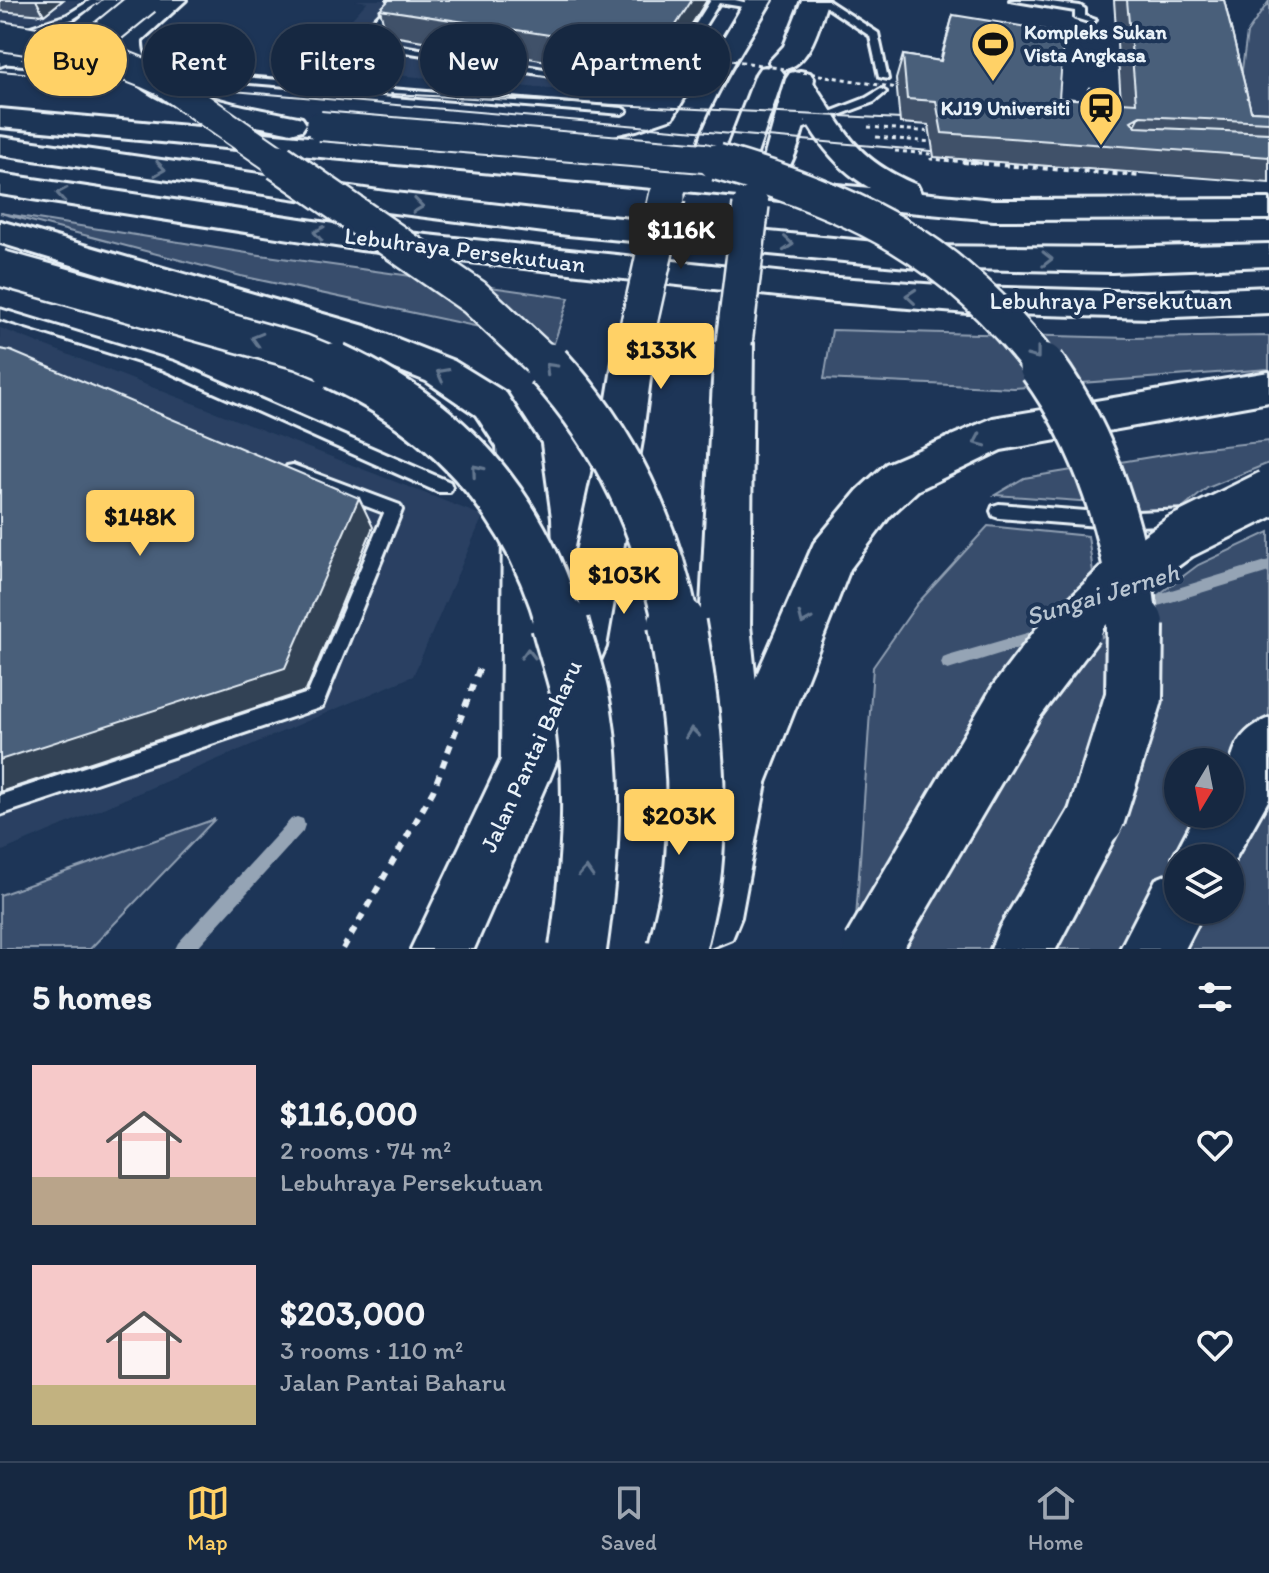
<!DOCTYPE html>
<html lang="en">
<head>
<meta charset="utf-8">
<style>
  :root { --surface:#162841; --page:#1f3048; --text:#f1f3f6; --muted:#9ea6b1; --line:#35445a; --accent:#ffd166 }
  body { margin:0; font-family:Itim,sans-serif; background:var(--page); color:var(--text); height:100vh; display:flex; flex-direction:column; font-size:30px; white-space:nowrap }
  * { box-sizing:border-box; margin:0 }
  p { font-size:26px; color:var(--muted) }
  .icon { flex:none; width:44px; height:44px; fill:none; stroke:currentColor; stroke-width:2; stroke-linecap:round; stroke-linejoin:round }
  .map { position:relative; height:949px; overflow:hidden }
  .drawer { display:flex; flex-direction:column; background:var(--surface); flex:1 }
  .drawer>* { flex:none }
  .hud { position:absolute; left:24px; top:24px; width:800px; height:72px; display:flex; gap:16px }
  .needle { width:52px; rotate:190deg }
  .fabs { position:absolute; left:1164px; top:748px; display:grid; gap:16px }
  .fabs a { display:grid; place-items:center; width:80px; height:80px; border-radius:50%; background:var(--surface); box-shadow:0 2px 6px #0004,0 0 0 2px var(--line); font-size:40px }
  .price { position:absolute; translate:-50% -68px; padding:0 18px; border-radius:8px; background:var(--accent); color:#111; font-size:26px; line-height:52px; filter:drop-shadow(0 2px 4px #0008) }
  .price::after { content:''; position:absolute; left:50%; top:48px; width:24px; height:18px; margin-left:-12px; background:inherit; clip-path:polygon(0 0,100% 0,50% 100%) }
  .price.selected { background:#222; color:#fff }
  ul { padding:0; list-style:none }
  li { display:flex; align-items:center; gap:24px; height:200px; padding:0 32px }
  li span { display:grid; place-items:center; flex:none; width:224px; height:160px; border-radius:0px; color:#555 }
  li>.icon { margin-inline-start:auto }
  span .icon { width:96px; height:96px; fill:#fffc; stroke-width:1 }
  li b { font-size:34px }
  h2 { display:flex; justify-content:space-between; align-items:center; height:96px; padding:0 32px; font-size:34px }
  .pill { padding:0 28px; border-radius:36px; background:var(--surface); box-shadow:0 2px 6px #0004,0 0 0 2px var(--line); font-size:28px; line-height:72px }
  .pill.selected { background:var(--accent); color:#111 }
  .tab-bar { display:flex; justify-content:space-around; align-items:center; height:112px; border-top:2px solid var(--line); background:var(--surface); font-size:22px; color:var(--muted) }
  .tab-bar a { display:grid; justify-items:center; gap:4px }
  .tab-bar .selected { color:var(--accent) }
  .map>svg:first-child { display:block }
  .built { fill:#2a4162 }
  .green { fill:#374d6c; stroke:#909fb2; stroke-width:2; fill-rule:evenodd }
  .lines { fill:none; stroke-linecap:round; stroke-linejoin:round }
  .stream { fill:#95a4b5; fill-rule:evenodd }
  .lane-casing { stroke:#e8f1f8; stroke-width:6 }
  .secondary-casing { stroke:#e8f1f8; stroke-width:6 }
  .highway-casing { stroke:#e8f1f8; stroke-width:6 }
  .path-far2 { stroke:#e8f1f8; stroke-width:3; stroke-dasharray:4 4; stroke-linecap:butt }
  .path-far1 { stroke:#e8f1f8; stroke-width:4; stroke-dasharray:5 5; stroke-linecap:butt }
  .path { stroke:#e8f1f8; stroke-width:6; stroke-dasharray:8 8; stroke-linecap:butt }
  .lane { fill:#1d3557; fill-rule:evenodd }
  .secondary { fill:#1d3557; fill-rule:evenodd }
  .highway { fill:#1d3557; fill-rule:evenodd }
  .tram { stroke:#e8f1f8; stroke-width:2 }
  .secondary-bridge-casing { stroke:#e8f1f8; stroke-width:40; stroke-linecap:butt }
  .highway-bridge-far3-casing { stroke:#e8f1f8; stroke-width:32; stroke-linecap:butt }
  .highway-bridge-far2-casing { stroke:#e8f1f8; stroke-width:40; stroke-linecap:butt }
  .highway-bridge-far1-casing { stroke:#e8f1f8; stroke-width:51; stroke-linecap:butt }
  .highway-bridge-casing { stroke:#e8f1f8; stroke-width:62; stroke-linecap:butt }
  .path-bridge { stroke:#e8f1f8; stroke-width:3; stroke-dasharray:4 4; stroke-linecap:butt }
  .secondary-bridge { stroke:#1d3557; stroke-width:35 }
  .highway-bridge-far3 { stroke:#1d3557; stroke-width:28 }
  .highway-bridge-far2 { stroke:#1d3557; stroke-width:35 }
  .highway-bridge-far1 { stroke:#1d3557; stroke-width:45 }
  .highway-bridge { stroke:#1d3557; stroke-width:56 }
  .wall { fill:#3f5169; stroke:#e8f1f8; stroke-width:2 }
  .shaded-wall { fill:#334255; stroke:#e8f1f8; stroke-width:2 }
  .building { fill:#495e7a; stroke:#e8f1f8; stroke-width:2 }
  .oneway { stroke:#64778f }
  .labels { text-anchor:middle; stroke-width:8; stroke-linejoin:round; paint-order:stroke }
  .far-poi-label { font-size:20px; font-weight:bold; fill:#e8f1f8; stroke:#1d3557; text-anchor:start }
  .street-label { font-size:24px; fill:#e8f1f8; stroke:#1d3557 }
  .water-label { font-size:26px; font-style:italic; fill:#b7c4d1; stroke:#1d3557 }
</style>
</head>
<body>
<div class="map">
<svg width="1269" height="949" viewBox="0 0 1269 949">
  <rect width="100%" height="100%" fill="#1d3557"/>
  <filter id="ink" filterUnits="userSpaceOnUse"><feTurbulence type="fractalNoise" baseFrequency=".0125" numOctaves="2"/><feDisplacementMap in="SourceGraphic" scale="16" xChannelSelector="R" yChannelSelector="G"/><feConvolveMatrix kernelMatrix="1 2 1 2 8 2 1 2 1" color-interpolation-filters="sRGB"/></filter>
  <g filter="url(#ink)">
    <!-- built -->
    <g class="built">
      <polygon points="0,0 81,0 64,13 43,20 0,25"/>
      <polygon points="356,0 719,0 668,89 638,97 308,67 367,2"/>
      <polygon points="0,328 483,516 413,676 0,852"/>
    </g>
    <!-- green -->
    <g class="green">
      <polygon points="1269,1 1269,127 1237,106 1247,33"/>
      <polygon points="0,213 253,254 569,298 554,343 241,276"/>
      <polygon points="832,330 1129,338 1269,336 1269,369 1014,388 824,379"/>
      <polygon points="1269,441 1269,463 1207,488 1152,534 1135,505 995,495 1024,478 1205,448"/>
      <path d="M988,526L1088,536L1102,637L1198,565L1269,532V949H854L873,667L917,604ZM1178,762H1230V814H1178ZM1178,858H1230V910H1178Z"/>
      <polygon points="215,819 90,949 0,949 0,895"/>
    </g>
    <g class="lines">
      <!-- stream -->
      <g class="stream">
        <polygon points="1269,560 1269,572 1142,611 1137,609 1135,605 1137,601 1142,599"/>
        <polygon points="1044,628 1049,630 1051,634 1049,638 1044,640 948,670 943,668 941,663 943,658 948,656"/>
        <polygon points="297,817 303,819 305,825 303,831 196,949 175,949 178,943 291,819"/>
      </g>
      <!-- lane casing -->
      <g class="lane-casing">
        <g id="lane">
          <polygon points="91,0 102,0 73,19 17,36 12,33 67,15"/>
          <polygon points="388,0 402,1 370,35 370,41 625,82 652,79 664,74 711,0 735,0 761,6 756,9 719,3 672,78 654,85 625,88 362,45 360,34 391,2"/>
          <polygon points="816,0 827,0 878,33 888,79 879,77 870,36"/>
          <polygon points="1010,0 1035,0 1080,6 1085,9 1085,16 1096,20 1091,23 1075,18 1075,11"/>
          <polygon points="0,57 102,66 107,69 102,72 0,63"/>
          <polygon points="158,70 622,108 627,111 622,114 154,75 154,71"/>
          <polygon points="881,89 886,92 874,102 791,133 781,131 866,98"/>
          <polygon points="0,309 174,362 450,482 452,487 450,492 438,492 164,370 0,319"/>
          <polygon points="293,465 400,505 402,510 322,707 0,815 0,795 308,693 384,513 287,476 285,471 287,466"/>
          <polygon points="999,504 1110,513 1188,510 1194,512 1196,517 1194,522 1188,524 1110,527 999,518 993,516 991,511 993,506"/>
        </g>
      </g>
      <!-- secondary casing -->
      <g class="secondary-casing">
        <g id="secondary">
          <path d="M103,0H133L97,29L92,40L107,38L120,31L158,0H186L142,40C138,95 261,108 302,118L306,124L302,130L291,133C237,121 136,111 115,53C98,57 74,59 63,43L0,66V49L73,24Z"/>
          <path d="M746,0H772C748,41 720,83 702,126C691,150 693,183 679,204L667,207L655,204L651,197L661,151L672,125Z"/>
          <path d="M802,0H828C819,24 811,67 781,70L784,74L756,157L759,163L764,158L786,79L790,73L800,71L810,73L814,79C806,115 795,207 741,194L724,157L756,74L760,68L772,66L769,62L784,46Z"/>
          <polygon points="637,319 651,322 656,332 642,441 606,647 474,949 411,949 556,644 600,441 618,332 623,322"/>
          <polygon points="734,329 748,333 753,343 750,625 766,783 741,917 732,939 710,948 688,939 679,917 710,783 700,625 715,343 720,333"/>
        </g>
      </g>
      <!-- highway casing -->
      <g class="highway-casing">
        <g id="highway">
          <path d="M799,74L809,77C846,130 852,158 917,185L921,193L994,200L1269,199V219L994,220L0,127V109L870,188C828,164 807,125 785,83L789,77Z"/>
          <path d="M687,116L698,119L702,125C689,144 612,157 588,162L577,160L572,153L577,146L637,133Z"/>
          <polygon points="0,137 386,192 568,213 918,246 1112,248 1269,244 1269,266 1112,272 918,268 568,235 386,212 0,155"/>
          <polygon points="0,174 361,228 824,277 968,287 1150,292 1269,287 1269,313 1150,318 968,313 824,301 361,250 0,194"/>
          <polygon points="0,221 365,326 454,361 506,393 539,444 549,518 557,760 549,780 529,788 509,780 501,760 503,518 497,447 476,415 426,381 337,346 0,243"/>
          <polygon points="1269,372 1269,402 1001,450 918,490 890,516 850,569 758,803 738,811 718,803 710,783 814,543 858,490 886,464 993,418"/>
          <path d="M1269,718V799L1230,868V858H1178V869L1173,858L1196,814H1230C1230,772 1223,737 1269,718Z"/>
          <polygon points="1096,789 1116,798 1125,818 1056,949 991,949 1000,927 1076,798"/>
          <polygon points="1178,870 1178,910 1205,910 1185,949 1120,949 1156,879"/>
        </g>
      </g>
      <!-- path-far2 -->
      <g class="path-far2">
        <polyline points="1084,102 1081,101 1090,87"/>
        <polyline points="868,127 934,132"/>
        <polyline points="876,137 932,142"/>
        <polyline points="895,151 931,154 931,159 988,164"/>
      </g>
      <!-- path-far1 -->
      <polyline class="path-far1" points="963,162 1141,176"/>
      <!-- path -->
      <polyline class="path" points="343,949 433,791 480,667"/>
      <!-- lane -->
      <use href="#lane" class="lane"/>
      <!-- secondary -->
      <use href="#secondary" class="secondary"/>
      <!-- highway -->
      <use href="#highway" class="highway"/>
      <!-- tram -->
      <g class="tram">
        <polyline points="0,71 954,153"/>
        <polyline points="391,94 922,120"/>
      </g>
      <!-- secondary-bridge casing -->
      <g class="secondary-bridge-casing">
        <g id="secondary-bridge">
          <polyline points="637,332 667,197"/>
          <polyline points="734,343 751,205"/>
        </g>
      </g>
      <!-- highway-bridge-far3 casing -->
      <g class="highway-bridge-far3-casing">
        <g id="highway-bridge-far3">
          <path d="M0,36C58,44 111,57 164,82L282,164"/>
          <polyline points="61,54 103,35 146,0"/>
          <polyline points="320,126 704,158 724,164"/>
        </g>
      </g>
      <!-- highway-bridge-far2 casing -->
      <g class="highway-bridge-far2-casing">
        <g id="highway-bridge-far2">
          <polyline points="279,162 474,297 550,368"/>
          <path d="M717,162C855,201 956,251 1043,368"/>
          <polyline points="0,268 301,352 340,368"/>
        </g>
      </g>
      <!-- highway-bridge-far1 casing -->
      <g class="highway-bridge-far1-casing">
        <g id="highway-bridge-far1">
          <path d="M335,366C450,419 526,505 560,626"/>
          <path d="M548,366C617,441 656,527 677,626"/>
          <path d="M1042,366C1096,440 1126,535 1135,626"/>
          <polyline points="1073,626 1118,582 1180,537 1269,493"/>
        </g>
      </g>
      <!-- highway-bridge casing -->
      <g class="highway-bridge-casing">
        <g id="highway-bridge">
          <path d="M560,624C566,648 575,671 580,696C597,779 590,866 578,949"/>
          <path d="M677,624C691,704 701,789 693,870C690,897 683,923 677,949"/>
          <polyline points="1096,818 1134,697 1135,624"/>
          <polyline points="871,949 1016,702 1075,624"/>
        </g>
      </g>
      <!-- path-bridge -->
      <polyline class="path-bridge" points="677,51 903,89"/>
      <!-- secondary-bridge -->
      <use href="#secondary-bridge" class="secondary-bridge"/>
      <!-- highway-bridge-far3 -->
      <use href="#highway-bridge-far3" class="highway-bridge-far3"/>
      <!-- highway-bridge-far2 -->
      <use href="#highway-bridge-far2" class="highway-bridge-far2"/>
      <!-- highway-bridge-far1 -->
      <use href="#highway-bridge-far1" class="highway-bridge-far1"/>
      <!-- highway-bridge -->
      <use href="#highway-bridge" class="highway-bridge"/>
    </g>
    <!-- wall -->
    <g class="wall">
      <polygon points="0,0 63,0 44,15 0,11"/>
      <polygon points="707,0 668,62 654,70 628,74 386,35 380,9"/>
      <polygon points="1114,0 1224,0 1251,111 1269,112 1269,183 934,157 929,125 900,123 896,79 903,55 940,61 953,15 1059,98 1121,102"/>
    </g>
    <!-- shaded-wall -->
    <g class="shaded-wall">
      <polygon points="36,0 63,0 44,15"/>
      <polygon points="692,0 707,0 668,62 654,70 628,74 627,47"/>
      <polygon points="1140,116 1127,140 1131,121"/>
      <polygon points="359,498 373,527 306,691 0,792 0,760"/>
    </g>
    <!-- building -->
    <g class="building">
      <polygon points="389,0 692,0 669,36 654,43 627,47 380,9"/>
      <polygon points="1127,0 1224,0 1251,111 1269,112 1269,122 1140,116 1131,121 1136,127 1269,133 1269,157 942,133 936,101 907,99 903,55 941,61 953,15 1064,33 1059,98 1136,103"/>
      <polygon points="0,349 11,351 359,498 285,668 0,760"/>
    </g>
    <!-- one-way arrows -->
    <defs><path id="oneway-chevron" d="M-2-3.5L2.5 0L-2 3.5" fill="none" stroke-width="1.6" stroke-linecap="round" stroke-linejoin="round" transform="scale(2)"/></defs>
    <g class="oneway">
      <use href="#oneway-chevron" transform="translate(160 169) rotate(8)"/>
      <use href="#oneway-chevron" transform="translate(62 194) rotate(-171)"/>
      <use href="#oneway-chevron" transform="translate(418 206) rotate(7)"/>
      <use href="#oneway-chevron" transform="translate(319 233) rotate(-171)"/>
      <use href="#oneway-chevron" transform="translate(788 244) rotate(5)"/>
      <use href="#oneway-chevron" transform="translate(1047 259) rotate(1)"/>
      <use href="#oneway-chevron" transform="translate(911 296) rotate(-175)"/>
      <use href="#oneway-chevron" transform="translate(257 339) rotate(-164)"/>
      <use href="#oneway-chevron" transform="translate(1035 354) rotate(52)"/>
      <use href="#oneway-chevron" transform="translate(550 368) rotate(-134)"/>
      <use href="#oneway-chevron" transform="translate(442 374) rotate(-152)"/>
      <use href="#oneway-chevron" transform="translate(979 441) rotate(156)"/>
      <use href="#oneway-chevron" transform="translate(477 470) rotate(-130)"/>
      <use href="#oneway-chevron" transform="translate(804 619) rotate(114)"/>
      <use href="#oneway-chevron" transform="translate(528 654) rotate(-91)"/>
      <use href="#oneway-chevron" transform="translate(692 733) rotate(-98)"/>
      <use href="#oneway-chevron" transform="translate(586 872) rotate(-87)"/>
    </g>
  </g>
  <!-- icons -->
  <defs>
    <g id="stadium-pin" transform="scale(2.3)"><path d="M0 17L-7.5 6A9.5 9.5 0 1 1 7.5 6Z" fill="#ffd166" stroke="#1d3557"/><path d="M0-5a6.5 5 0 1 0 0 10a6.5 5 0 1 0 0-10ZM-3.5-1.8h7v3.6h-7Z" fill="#111"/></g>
    <g id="station-pin" transform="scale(2.3)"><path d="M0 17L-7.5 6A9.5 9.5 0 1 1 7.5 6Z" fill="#ffd166" stroke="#1d3557"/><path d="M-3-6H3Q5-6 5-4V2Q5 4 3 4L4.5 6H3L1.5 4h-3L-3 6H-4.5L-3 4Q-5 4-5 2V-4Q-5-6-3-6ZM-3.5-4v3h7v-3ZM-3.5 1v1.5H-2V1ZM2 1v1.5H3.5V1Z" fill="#111"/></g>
  </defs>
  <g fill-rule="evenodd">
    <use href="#stadium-pin" x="993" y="44"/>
    <use href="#station-pin" x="1101" y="108"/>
  </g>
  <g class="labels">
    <!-- far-poi labels -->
    <g class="far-poi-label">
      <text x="1024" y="39">Kompleks Sukan<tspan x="1024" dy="23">Vista Angkasa</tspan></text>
      <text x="1070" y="115" text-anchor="end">KJ19 Universiti</text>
    </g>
    <!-- street labels -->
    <g class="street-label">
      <text transform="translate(465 250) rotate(7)" y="8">Lebuhraya Persekutuan</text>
      <text x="1111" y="309">Lebuhraya Persekutuan</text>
      <text transform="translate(531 756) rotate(-65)" y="8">Jalan Pantai Baharu</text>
    </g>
    <!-- water labels -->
    <g class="water-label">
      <text transform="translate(1102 594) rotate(-17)" y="9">Sungai Jerneh</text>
    </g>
  </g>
</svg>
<div class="fabs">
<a><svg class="needle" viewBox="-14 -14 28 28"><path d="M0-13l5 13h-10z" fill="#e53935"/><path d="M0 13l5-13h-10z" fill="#9ea6b1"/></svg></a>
<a><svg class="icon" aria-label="layers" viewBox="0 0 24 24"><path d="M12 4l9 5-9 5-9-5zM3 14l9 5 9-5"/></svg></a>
</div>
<b class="price selected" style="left:681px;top:271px">$116K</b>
<b class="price" style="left:661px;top:391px">$133K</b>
<b class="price" style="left:140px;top:558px">$148K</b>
<b class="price" style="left:624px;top:616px">$103K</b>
<b class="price" style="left:679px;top:857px">$203K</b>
<div class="hud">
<a class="pill selected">Buy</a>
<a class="pill">Rent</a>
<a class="pill">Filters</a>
<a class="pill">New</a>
<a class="pill">Apartment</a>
</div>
</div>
<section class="drawer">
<h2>5 homes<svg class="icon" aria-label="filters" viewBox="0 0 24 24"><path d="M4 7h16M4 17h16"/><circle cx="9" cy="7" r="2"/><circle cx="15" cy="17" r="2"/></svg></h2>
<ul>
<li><span style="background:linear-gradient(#f6c9c9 70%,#b9a48a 0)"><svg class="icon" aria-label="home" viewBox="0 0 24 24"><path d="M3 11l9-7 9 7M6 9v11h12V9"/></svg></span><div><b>$116,000</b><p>2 rooms · 74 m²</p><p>Lebuhraya Persekutuan</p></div><svg class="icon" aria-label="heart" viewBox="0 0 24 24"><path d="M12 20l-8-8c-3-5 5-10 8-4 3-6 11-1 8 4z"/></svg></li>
<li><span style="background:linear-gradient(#f6c9c9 75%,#c2b280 0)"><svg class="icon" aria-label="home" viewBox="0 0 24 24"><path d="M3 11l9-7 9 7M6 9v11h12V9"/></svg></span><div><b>$203,000</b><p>3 rooms · 110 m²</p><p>Jalan Pantai Baharu</p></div><svg class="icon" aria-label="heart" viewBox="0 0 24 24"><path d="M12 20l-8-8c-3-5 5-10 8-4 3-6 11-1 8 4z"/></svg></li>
</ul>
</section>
<nav class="tab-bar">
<a class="selected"><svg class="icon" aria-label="map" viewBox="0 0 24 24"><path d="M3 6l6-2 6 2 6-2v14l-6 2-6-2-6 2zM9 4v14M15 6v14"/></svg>Map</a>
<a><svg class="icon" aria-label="saved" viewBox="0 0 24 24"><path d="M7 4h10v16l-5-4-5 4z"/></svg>Saved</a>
<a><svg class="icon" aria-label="home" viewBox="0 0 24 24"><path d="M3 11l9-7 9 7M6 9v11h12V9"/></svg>Home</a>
</nav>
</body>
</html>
